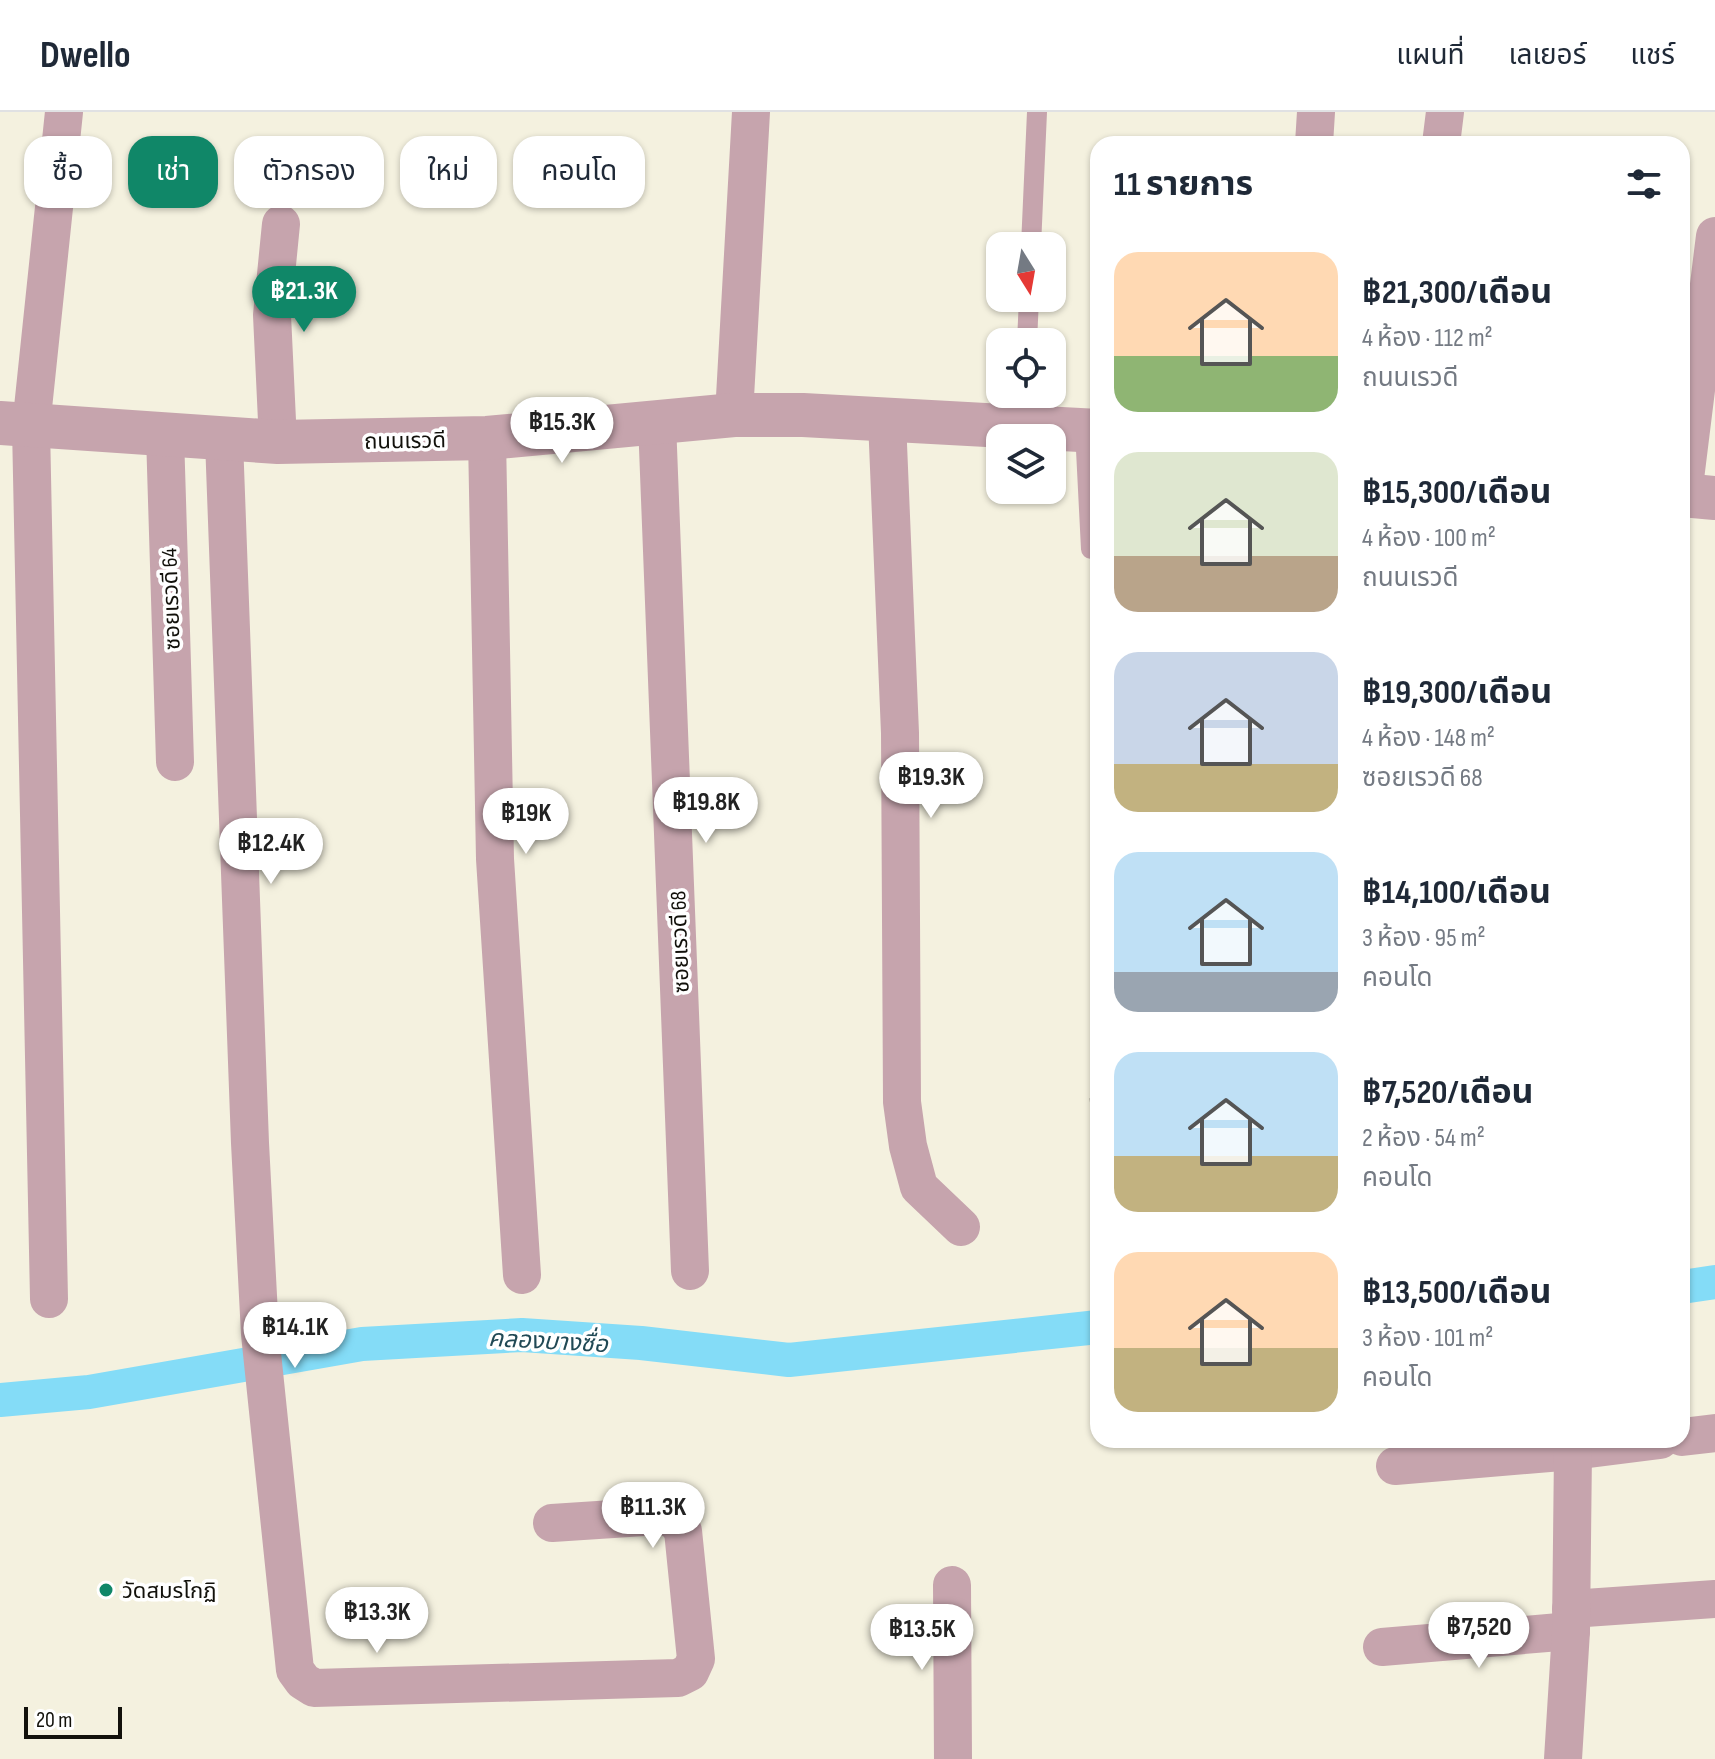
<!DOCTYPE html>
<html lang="th">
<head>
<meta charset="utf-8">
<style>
  :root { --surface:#fff; --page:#f2f2f3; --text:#1f2937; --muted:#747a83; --line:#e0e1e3; --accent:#108768 }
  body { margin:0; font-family:"Sofia Sans Condensed","Noto Sans Thai",sans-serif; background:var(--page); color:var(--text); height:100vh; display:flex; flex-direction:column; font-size:30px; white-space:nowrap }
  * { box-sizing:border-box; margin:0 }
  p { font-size:26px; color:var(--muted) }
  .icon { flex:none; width:44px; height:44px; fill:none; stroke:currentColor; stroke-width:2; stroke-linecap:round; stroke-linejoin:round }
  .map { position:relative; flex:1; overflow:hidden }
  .details { position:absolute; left:1090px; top:24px; width:600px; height:1312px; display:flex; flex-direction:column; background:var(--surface); border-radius:24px; box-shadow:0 2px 6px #0004 }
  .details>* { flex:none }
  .banner { position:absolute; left:24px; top:24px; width:760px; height:72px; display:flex; gap:16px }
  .needle { width:52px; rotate:169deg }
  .controls { position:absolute; left:986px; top:120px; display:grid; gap:16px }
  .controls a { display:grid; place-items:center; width:80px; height:80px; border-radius:16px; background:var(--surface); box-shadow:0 2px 6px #0004; font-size:40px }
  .scale { position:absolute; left:24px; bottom:20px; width:98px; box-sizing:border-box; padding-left:8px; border:4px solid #12110b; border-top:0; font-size:22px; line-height:28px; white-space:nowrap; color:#12110b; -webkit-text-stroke:6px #fff; paint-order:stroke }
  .price { position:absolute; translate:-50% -68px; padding:0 18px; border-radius:28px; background:#fff; color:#222; font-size:26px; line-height:52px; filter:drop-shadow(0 2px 4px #0008) }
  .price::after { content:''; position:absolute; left:50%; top:48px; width:24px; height:18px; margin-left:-12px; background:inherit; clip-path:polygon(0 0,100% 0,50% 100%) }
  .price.on { background:var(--accent); color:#fff }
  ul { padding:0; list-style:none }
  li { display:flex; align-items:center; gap:24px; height:200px; padding:0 24px }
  li span { display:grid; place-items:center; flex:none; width:224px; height:160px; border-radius:24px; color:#555 }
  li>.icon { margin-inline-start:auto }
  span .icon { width:96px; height:96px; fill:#fffc; stroke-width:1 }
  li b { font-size:34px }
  h2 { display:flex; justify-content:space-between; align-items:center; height:96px; padding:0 24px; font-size:34px }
  .chip { padding:0 28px; border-radius:24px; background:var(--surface); box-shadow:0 2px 6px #0004; font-size:28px; line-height:72px }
  .chip.on { background:var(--accent); color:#fff }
  header { display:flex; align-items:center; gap:48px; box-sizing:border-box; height:112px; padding:0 40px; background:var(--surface); border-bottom:2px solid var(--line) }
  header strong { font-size:38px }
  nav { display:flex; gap:44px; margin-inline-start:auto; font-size:28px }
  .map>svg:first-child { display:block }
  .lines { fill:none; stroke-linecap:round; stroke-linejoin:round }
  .canal { stroke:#84dcf7; stroke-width:34 }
  .path { stroke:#928f83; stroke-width:5; stroke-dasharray:8 4; stroke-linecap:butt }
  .service { stroke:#c6a4ad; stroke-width:20 }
  .minor { stroke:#c6a4ad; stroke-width:38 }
  .tertiary { stroke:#c6a4ad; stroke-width:44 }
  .poi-dot { fill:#108768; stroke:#fff; stroke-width:3 }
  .labels { text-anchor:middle; stroke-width:7; stroke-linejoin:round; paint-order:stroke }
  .street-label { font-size:22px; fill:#12110b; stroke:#fff }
  .poi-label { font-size:22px; fill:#12110b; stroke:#fff; text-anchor:start }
  .water-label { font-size:24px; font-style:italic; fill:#214955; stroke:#fff }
</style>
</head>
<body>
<header>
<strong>Dwello</strong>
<nav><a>แผนที่</a><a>เลเยอร์</a><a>แชร์</a></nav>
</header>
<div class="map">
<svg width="1715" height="1647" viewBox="0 0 1715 1647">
  <rect width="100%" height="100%" fill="#f4f1df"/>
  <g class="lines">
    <!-- canal -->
    <g class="canal">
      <polyline points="1682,1175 1715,1170"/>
      <polyline points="0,1288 89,1280 362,1232 522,1223 641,1231 789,1248 1098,1215"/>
    </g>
    <!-- path -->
    <polyline class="path" points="1092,986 1098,1042"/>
    <!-- service -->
    <g class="service">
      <polyline points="1031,134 1037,0"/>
      <polyline points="1027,230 1029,186"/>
      <polyline points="1023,314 1024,282"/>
      <polyline points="1085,318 1091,437 1098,437"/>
    </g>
    <!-- minor -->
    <g class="minor">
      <polyline points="1314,32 1316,0"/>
      <polyline points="1441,32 1445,0"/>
      <polyline points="734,303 751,0"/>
      <polyline points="887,308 900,621 902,990 908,1034 919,1075 961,1115"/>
      <polyline points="657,310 690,1159"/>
      <polyline points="165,323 175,650"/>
      <polyline points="487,326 495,747 522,1163"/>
      <path d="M224,328L250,1031L260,1222L295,1558L303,1569L314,1576L678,1566L690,1560L696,1547L683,1419C676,1408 671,1405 659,1404L552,1411"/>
      <polyline points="278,330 272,203 281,112"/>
      <polyline points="1683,383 1715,124"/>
      <polyline points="49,1187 31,315 64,0"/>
      <polyline points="1682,1325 1715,1321"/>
      <polyline points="1395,1354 1573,1339 1660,1328"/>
      <polyline points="952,1473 953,1647"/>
      <polyline points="1571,1497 1715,1487"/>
      <polyline points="1382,1535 1571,1519"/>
      <polyline points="1563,1647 1571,1519 1573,1339"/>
    </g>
    <!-- tertiary -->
    <g class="tertiary">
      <polyline points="0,311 278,330 487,326 734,303 803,303 1098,319"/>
      <polyline points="1682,383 1715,386"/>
    </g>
  </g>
  <!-- markers -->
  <circle class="poi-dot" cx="106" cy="1478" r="8"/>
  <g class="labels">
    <!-- street labels -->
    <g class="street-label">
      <text transform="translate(405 328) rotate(-1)" y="8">ถนนเรวดี</text>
      <text transform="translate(170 487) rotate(-92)" y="8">ซอยเรวดี 64</text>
      <text transform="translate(679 830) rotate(-92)" y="8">ซอยเรวดี 68</text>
    </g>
    <!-- poi labels -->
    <g class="poi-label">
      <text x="122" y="1486">วัดสมรโกฏิ</text>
    </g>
    <!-- water labels -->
    <g class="water-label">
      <text transform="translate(548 1229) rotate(3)" y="8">คลองบางซื่อ</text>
    </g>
  </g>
</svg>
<div class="controls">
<a><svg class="needle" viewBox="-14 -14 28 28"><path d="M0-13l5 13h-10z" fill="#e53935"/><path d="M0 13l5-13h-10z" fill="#747a83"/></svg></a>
<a><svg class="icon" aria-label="locate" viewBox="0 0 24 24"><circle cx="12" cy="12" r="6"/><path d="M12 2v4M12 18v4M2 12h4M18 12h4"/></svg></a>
<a><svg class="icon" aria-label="layers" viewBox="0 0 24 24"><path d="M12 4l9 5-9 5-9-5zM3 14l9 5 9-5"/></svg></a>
</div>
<div class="scale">20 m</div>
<b class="price on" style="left:304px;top:222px">฿21.3K</b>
<b class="price" style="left:562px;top:353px">฿15.3K</b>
<b class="price" style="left:931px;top:708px">฿19.3K</b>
<b class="price" style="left:706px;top:733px">฿19.8K</b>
<b class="price" style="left:526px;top:744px">฿19K</b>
<b class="price" style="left:271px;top:774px">฿12.4K</b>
<b class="price" style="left:295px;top:1258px">฿14.1K</b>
<b class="price" style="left:653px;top:1438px">฿11.3K</b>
<b class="price" style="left:377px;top:1543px">฿13.3K</b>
<b class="price" style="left:1479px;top:1558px">฿7,520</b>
<b class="price" style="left:922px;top:1560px">฿13.5K</b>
<div class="banner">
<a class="chip">ซื้อ</a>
<a class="chip on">เช่า</a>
<a class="chip">ตัวกรอง</a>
<a class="chip">ใหม่</a>
<a class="chip">คอนโด</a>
</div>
<section class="details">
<h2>11 รายการ<svg class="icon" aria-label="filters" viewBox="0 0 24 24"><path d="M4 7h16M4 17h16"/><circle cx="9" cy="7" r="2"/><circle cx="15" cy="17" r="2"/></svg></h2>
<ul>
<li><span style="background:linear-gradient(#ffd9b3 65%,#8fb573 0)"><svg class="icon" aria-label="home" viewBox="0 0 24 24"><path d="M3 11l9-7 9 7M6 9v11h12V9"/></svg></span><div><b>฿21,300/เดือน</b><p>4 ห้อง · 112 m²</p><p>ถนนเรวดี</p></div></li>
<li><span style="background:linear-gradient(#dfe7d0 65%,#b9a48a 0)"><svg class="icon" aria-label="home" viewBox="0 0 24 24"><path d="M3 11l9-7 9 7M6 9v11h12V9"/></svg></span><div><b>฿15,300/เดือน</b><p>4 ห้อง · 100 m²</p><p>ถนนเรวดี</p></div></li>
<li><span style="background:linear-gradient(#c9d6e8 70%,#c2b280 0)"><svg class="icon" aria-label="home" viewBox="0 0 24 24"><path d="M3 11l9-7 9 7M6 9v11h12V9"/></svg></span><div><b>฿19,300/เดือน</b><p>4 ห้อง · 148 m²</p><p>ซอยเรวดี 68</p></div></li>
<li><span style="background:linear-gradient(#bfe0f5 75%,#9aa5b1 0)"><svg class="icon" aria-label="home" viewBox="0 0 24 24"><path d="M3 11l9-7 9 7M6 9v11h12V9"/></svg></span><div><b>฿14,100/เดือน</b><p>3 ห้อง · 95 m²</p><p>คอนโด</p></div></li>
<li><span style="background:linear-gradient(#bfe0f5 65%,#c2b280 0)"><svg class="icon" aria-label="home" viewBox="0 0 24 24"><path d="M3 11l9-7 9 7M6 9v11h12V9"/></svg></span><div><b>฿7,520/เดือน</b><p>2 ห้อง · 54 m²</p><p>คอนโด</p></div></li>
<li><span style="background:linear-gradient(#ffd9b3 60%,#c2b280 0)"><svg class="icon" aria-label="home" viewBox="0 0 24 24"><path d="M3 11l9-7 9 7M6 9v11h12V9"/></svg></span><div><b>฿13,500/เดือน</b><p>3 ห้อง · 101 m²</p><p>คอนโด</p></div></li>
</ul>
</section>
</div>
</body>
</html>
